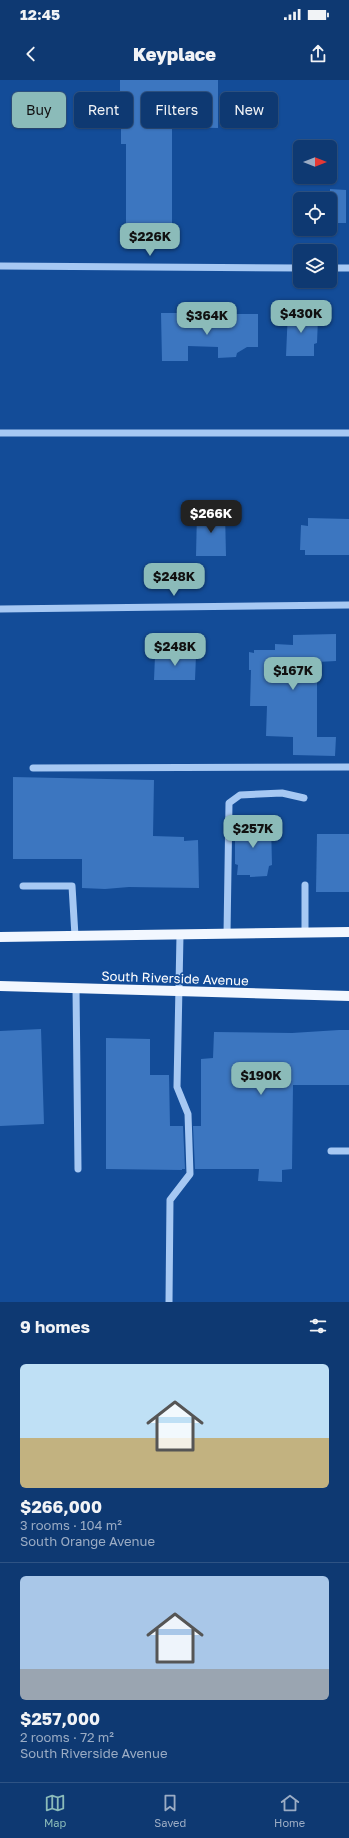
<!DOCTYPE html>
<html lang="en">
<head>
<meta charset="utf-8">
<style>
  :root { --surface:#0e3972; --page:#174077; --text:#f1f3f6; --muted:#9bacc4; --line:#2e5384; --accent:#8bbbb9 }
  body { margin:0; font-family:"Golos Text",sans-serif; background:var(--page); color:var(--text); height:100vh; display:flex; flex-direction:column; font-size:15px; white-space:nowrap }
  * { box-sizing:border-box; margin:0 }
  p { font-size:13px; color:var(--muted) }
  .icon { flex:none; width:22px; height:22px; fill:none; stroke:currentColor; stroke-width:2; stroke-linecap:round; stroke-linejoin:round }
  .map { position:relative; height:1222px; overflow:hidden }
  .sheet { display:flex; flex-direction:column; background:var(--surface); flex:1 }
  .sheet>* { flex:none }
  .hud { position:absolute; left:12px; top:12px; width:325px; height:36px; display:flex; gap:8px }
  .needle { width:26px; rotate:90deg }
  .buttons { position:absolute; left:293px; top:60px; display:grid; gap:8px }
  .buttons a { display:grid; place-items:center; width:44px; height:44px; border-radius:6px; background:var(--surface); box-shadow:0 1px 3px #0004,0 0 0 1px var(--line); font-size:20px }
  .price { position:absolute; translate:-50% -34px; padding:0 9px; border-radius:8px; background:var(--accent); color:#111; font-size:13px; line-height:26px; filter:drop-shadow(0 1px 2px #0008) }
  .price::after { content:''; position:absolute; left:50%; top:24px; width:12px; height:9px; margin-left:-6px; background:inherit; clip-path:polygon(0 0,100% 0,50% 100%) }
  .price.on { background:#222; color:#fff }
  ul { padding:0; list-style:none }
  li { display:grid; align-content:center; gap:8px; height:212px; padding:0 20px }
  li+li { border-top:1px solid var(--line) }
  li span { display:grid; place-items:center; height:124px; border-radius:6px; color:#555 }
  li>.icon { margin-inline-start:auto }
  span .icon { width:72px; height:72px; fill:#fffc; stroke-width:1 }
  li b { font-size:17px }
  h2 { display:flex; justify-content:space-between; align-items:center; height:48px; padding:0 20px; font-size:17px }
  .chip { padding:0 14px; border-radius:6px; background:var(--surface); box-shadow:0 1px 3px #0004,0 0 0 1px var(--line); font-size:14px; line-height:36px }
  .chip.on { background:var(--accent); color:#111 }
  .status { display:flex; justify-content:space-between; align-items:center; height:28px; padding:0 20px; background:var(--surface); direction:ltr }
  .status svg { height:11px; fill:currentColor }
  header { display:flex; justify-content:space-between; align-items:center; height:52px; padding:0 20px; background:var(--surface); font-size:18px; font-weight:800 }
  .tab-bar { display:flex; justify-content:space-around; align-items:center; height:56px; border-top:1px solid var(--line); background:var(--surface); font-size:11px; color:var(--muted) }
  .tab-bar a { display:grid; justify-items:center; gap:2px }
  .tab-bar .on { color:var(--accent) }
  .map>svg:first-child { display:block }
  .building { fill:#3c76c0 }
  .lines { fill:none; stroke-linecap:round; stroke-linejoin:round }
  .minor { stroke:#a6c8f3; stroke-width:7 }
  .major { stroke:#f2f7ff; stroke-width:10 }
  .labels { text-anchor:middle; stroke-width:3.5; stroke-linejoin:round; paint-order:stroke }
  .street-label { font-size:13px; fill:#fff; stroke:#134c98 }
</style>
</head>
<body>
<div class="status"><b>12:45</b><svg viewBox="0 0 49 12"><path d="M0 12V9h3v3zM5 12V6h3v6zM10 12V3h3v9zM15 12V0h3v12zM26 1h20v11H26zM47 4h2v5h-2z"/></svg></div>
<header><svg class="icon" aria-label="back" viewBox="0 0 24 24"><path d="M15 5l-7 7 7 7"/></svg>Keyplace<svg class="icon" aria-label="share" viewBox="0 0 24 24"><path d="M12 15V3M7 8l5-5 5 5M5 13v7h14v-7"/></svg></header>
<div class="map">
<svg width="349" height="1222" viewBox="0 0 349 1222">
  <rect width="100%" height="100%" fill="#134c98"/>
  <!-- building -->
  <g class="building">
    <polygon points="120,0 218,0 218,48 172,47 172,158 126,157 126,64 121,64 121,49 100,49 100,30 120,30"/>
    <polygon points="330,109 346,110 346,143 330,143"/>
    <polygon points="288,230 303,230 304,236 318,238 317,263 314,264 314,276 286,276"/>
    <polygon points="161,233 188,233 188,245 233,244 233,234 258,234 258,267 247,267 237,273 236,277 218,278 218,267 188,266 188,281 162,281"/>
    <polygon points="197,432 225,432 226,476 196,476"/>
    <polygon points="308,438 349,439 349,475 305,475 305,470 300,470 301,445 308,446"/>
    <polygon points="336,554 336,581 317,582 317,657 336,657 335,676 293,675 293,657 266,656 267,626 250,626 251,590 249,590 249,572 254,573 254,570 275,570 275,564 293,565 293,555"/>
    <polygon points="168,571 183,571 183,575 196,575 195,600 154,600 155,576 167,575"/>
    <polygon points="13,697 154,700 153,756 184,757 184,761 198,760 199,808 129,807 105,809 82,808 82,779 13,779"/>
    <polygon points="235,743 271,744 272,785 269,786 267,796 250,797 250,795 237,795 238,785 235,784"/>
    <polygon points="317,754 349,754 349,812 316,812"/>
    <polygon points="41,949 44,1044 0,1046 0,951"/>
    <polygon points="339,950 349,950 349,1005 293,1005 292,1089 282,1090 282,1102 258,1101 259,1089 195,1089 193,1046 201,1046 201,979 213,978 214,952 292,953"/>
    <polygon points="106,958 150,959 150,995 169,995 170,1046 183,1046 185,1089 182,1089 182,1090 106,1089"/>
  </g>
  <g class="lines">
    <!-- minor -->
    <g class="minor">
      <polyline points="0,186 300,188"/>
      <polyline points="330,188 349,188"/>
      <polyline points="0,353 349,353"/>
      <polyline points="0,529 349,525"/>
      <polyline points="33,688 349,687"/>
      <polyline points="305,805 305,853"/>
      <polyline points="23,806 72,806 75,856"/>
      <polyline points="227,854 229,723 240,715 282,713 304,718"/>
      <polyline points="76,908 78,1089"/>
      <polyline points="331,1071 349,1071"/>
      <polyline points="169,1222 170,1120 190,1094 188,1034 177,1007 180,855"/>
    </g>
    <!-- major -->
    <g class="major">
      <polyline points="0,857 349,852"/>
      <polyline points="0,906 349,916"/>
    </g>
  </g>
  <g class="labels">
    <!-- street labels -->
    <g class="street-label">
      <text transform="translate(175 898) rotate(2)" y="5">South Riverside Avenue</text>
    </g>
  </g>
</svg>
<div class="buttons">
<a><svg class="needle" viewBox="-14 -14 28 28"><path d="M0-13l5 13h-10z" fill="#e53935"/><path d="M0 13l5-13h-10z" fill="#9bacc4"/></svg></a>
<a><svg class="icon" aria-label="locate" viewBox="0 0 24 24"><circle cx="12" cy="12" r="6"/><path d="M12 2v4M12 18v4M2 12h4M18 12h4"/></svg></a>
<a><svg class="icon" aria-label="layers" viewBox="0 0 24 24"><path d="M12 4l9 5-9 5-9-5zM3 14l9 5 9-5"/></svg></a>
</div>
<b class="price" style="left:150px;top:177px">$226K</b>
<b class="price" style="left:301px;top:254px">$430K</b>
<b class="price" style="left:207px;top:256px">$364K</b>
<b class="price on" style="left:211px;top:454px">$266K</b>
<b class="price" style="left:174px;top:517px">$248K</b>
<b class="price" style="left:175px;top:587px">$248K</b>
<b class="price" style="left:293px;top:611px">$167K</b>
<b class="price" style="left:253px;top:769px">$257K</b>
<b class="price" style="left:261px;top:1016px">$190K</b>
<div class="hud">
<a class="chip on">Buy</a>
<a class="chip">Rent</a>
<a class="chip">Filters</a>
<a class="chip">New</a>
</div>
</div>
<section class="sheet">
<h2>9 homes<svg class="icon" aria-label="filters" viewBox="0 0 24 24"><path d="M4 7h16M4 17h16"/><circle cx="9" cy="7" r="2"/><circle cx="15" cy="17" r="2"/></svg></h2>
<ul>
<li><span style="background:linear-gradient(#bfe0f5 60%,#c2b280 0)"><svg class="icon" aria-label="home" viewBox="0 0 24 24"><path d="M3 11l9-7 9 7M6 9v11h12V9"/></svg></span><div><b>$266,000</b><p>3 rooms · 104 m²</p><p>South Orange Avenue</p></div></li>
<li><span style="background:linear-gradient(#a9c7e8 75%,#9aa5b1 0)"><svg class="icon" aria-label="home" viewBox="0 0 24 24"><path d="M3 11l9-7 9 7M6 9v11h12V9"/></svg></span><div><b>$257,000</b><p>2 rooms · 72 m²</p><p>South Riverside Avenue</p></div></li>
</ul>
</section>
<nav class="tab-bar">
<a class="on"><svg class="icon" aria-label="map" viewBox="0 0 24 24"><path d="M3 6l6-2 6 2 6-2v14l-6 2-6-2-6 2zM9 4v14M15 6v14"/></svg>Map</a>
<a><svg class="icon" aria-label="saved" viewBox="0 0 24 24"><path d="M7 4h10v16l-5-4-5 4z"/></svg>Saved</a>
<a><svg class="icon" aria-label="home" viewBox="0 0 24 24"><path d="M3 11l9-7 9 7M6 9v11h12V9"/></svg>Home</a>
</nav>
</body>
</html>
